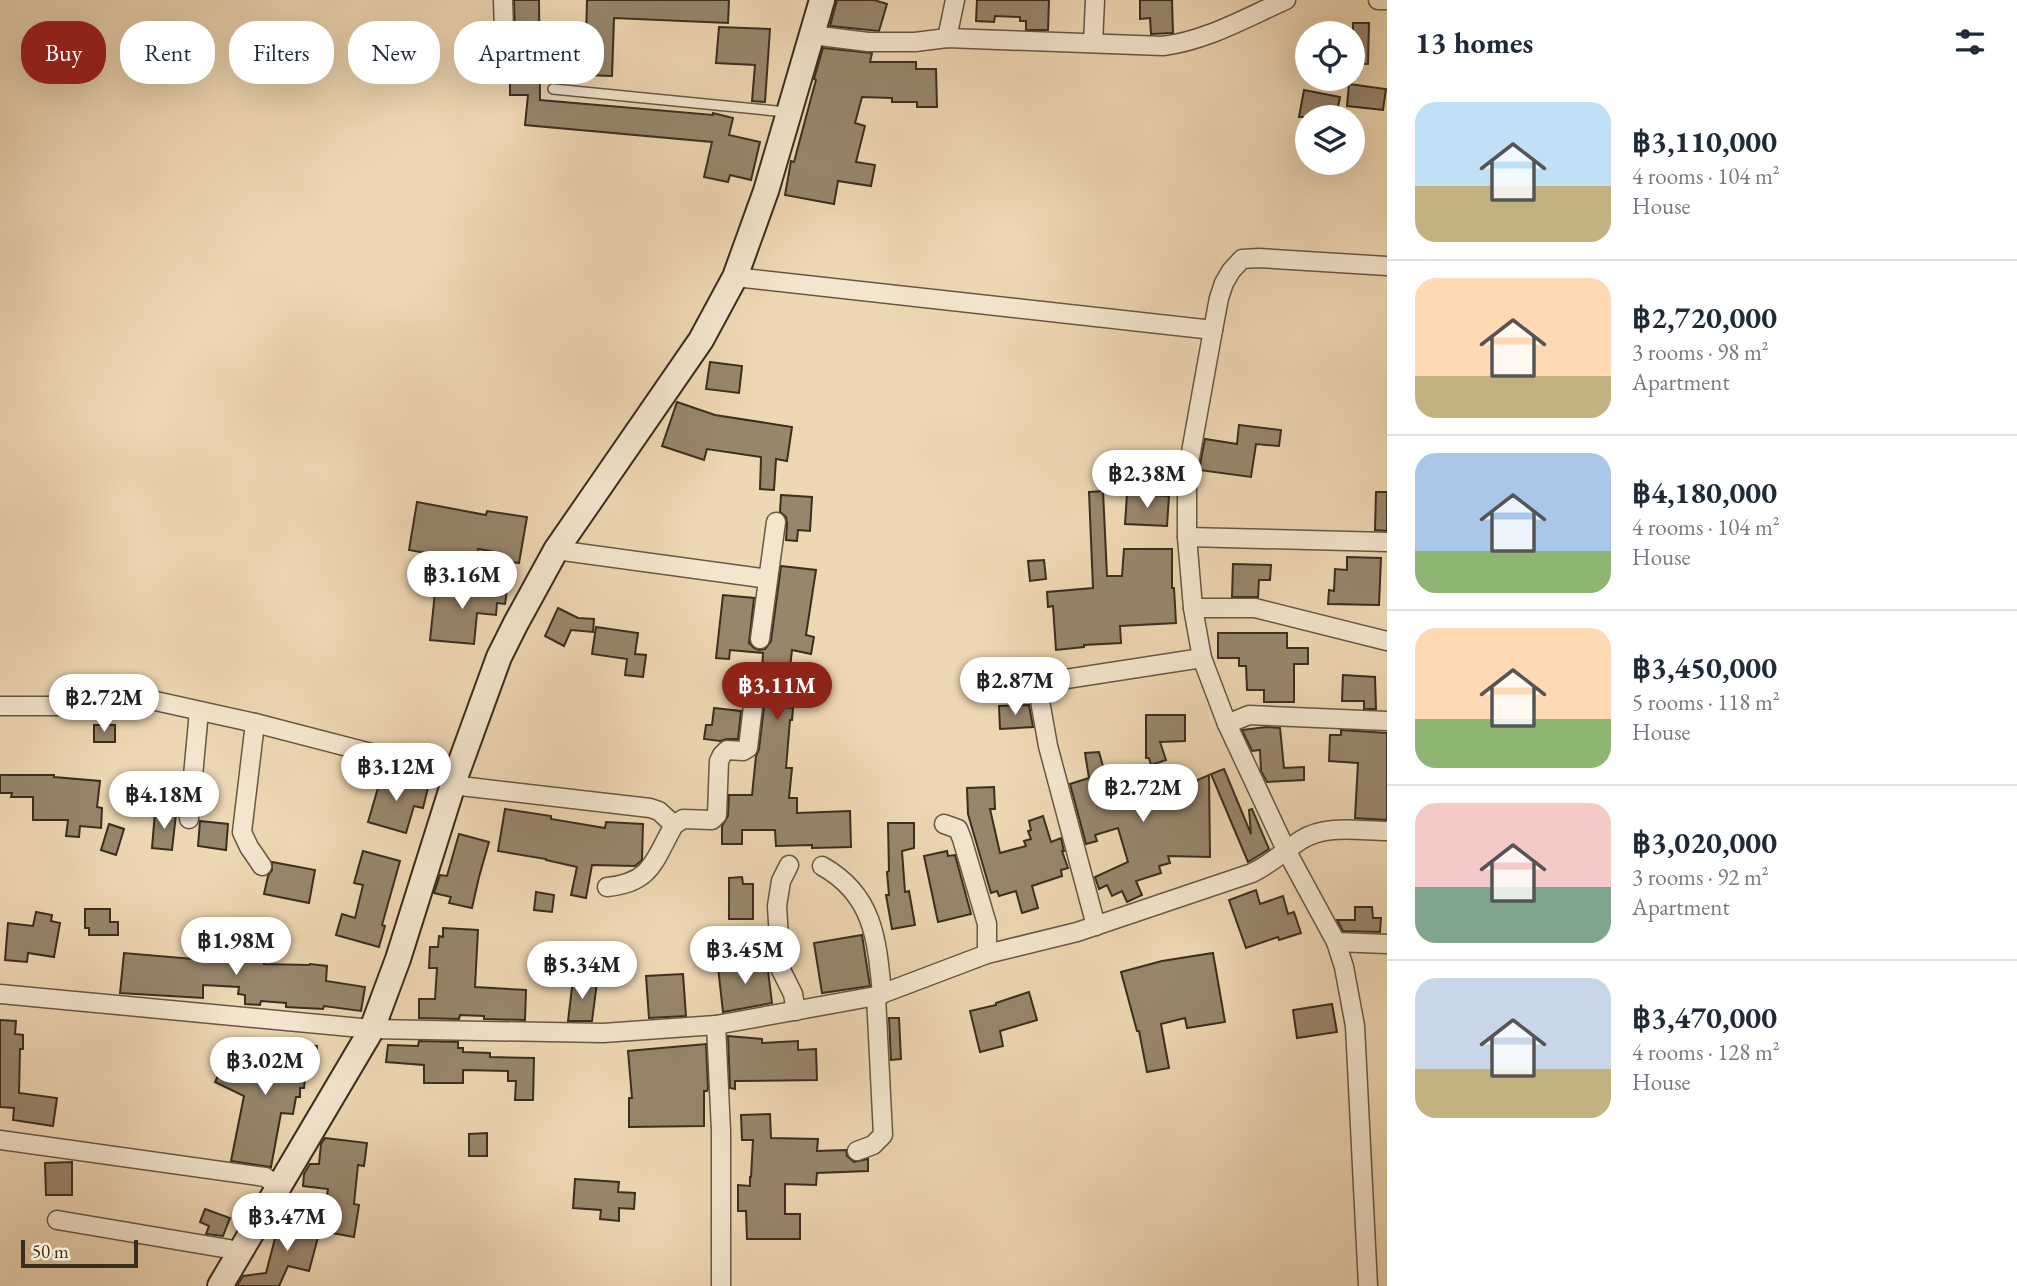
<!DOCTYPE html>
<html lang="en">
<head>
<meta charset="utf-8">
<style>
  :root { --surface:#fff; --page:#f6f6f7; --text:#1f2937; --muted:#747a83; --line:#e0e1e3; --accent:#8f2418 }
  body { margin:0; font-family:"EB Garamond",serif; background:var(--page); color:var(--text); height:100vh; display:flex; flex-direction:column; font-size:26px; white-space:nowrap }
  * { box-sizing:border-box; margin:0 }
  p { font-size:23px; color:var(--muted) }
  .icon { flex:none; width:38px; height:38px; fill:none; stroke:currentColor; stroke-width:2; stroke-linecap:round; stroke-linejoin:round }
  .map { position:relative; flex:1; overflow:hidden }
  .details { display:flex; flex-direction:column; background:var(--surface); width:630px }
  .details>* { flex:none }
  .banner { position:absolute; left:21px; top:21px; width:665px; height:63px; display:flex; gap:14px }
  .fabs { position:absolute; left:1295px; top:21px; display:grid; gap:14px }
  .fabs a { display:grid; place-items:center; width:70px; height:70px; border-radius:50%; background:var(--surface); box-shadow:0 7px 28px #0002; font-size:35px }
  .scale { position:absolute; left:21px; bottom:18px; width:117px; box-sizing:border-box; padding-left:7px; border:4px solid #3a2e1f; border-top:0; font-size:19px; line-height:24px; white-space:nowrap; color:#3a2e1f; -webkit-text-stroke:5px #f4e5ce; paint-order:stroke }
  .price { position:absolute; translate:-50% -60px; padding:0 16px; border-radius:24px; background:#fff; color:#222; font-size:23px; line-height:46px; filter:drop-shadow(0 2px 4px #0008) }
  .price::after { content:''; position:absolute; left:50%; top:42px; width:21px; height:16px; margin-left:-10px; background:inherit; clip-path:polygon(0 0,100% 0,50% 100%) }
  .price.current { background:var(--accent); color:#fff }
  ul { padding:0; list-style:none }
  li { display:flex; align-items:center; gap:21px; height:175px; padding:0 28px }
  li+li { border-top:2px solid var(--line) }
  li span { display:grid; place-items:center; flex:none; width:196px; height:140px; border-radius:21px; color:#555 }
  li>.icon { margin-inline-start:auto }
  span .icon { width:84px; height:84px; fill:#fffc; stroke-width:1 }
  li b { font-size:30px }
  h2 { display:flex; justify-content:space-between; align-items:center; height:84px; padding:0 28px; font-size:30px }
  .tag { padding:0 24px; border-radius:28px; background:var(--surface); box-shadow:0 7px 28px #0002; font-size:24px; line-height:63px }
  .tag.current { background:var(--accent); color:#fff }
  main { display:flex; flex:1; min-height:0 }
  .map>svg:first-child { display:block }
  .building { fill:#98866c; stroke:#3a2e1f; stroke-width:2 }
  .lines { fill:none; stroke-linecap:round; stroke-linejoin:round }
  .lane-casing { stroke:#675844; stroke-width:12 }
  .street-casing { stroke:#675844; stroke-width:21 }
  .secondary-casing { stroke:#3a2e1f; stroke-width:28 }
  .lane { stroke:#f4e5ce; stroke-width:9 }
  .street { stroke:#f4e5ce; stroke-width:18 }
  .secondary { stroke:#f4e5ce; stroke-width:24 }
</style>
</head>
<body>
<main>
<div class="map">
<svg width="1387" height="1286" viewBox="0 0 1387 1286">
  <rect width="100%" height="100%" fill="#eed7b3"/>
  <filter id="stains"><feTurbulence type="fractalNoise" baseFrequency=".00286" numOctaves="4"/><feColorMatrix values="0 0 0 0 .2 0 0 0 0 .09 0 0 0 0 .02 0 0 0 .5 -.17"/></filter>
  <radialGradient id="worn" r=".72"><stop offset=".6" stop-color="#630" stop-opacity="0"/><stop offset="1" stop-color="#630" stop-opacity=".3"/></radialGradient>
  <!-- building -->
  <g class="building">
    <polygon points="514,0 539,0 540,100 713,115 713,113 733,118 729,135 760,142 751,180 730,175 728,182 704,177 712,142 525,125 528,95 510,95 510,74 515,70 516,64"/>
    <polygon points="587,0 729,0 728,23 614,18 612,76 585,75"/>
    <polygon points="837,0 874,0 887,4 879,31 830,26"/>
    <polygon points="977,0 1049,0 1048,30 1026,30 1026,21 1020,21 1020,17 995,16 994,22 976,21"/>
    <polygon points="1140,0 1172,0 1173,33 1151,34 1150,18 1140,19"/>
    <polygon points="1353,23 1369,23 1368,64 1353,63"/>
    <polygon points="719,27 770,29 765,102 752,101 755,65 716,63"/>
    <polygon points="823,48 872,53 870,62 916,62 916,69 936,69 937,107 917,107 917,102 892,102 892,98 862,97 855,123 865,126 856,162 875,165 871,186 838,181 834,204 785,195 791,161 794,162 806,117 816,80 814,79"/>
    <polygon points="1349,84 1386,89 1383,110 1347,106"/>
    <polygon points="1304,90 1340,97 1336,117 1299,117"/>
    <polygon points="710,362 742,366 739,393 706,389"/>
    <polygon points="677,402 715,415 792,427 787,461 776,459 774,490 760,489 761,457 707,449 704,460 662,446"/>
    <polygon points="1239,425 1281,430 1279,446 1256,444 1251,477 1199,470 1205,439 1237,444"/>
    <polygon points="1103,491 1107,576 1122,576 1124,549 1172,549 1172,588 1174,588 1176,623 1120,626 1121,643 1084,645 1084,647 1056,650 1053,606 1048,607 1047,592 1093,588 1089,492"/>
    <polygon points="1376,492 1387,492 1387,531 1375,530"/>
    <polygon points="1127,494 1169,496 1167,526 1125,524"/>
    <polygon points="781,495 812,497 810,531 798,530 797,541 786,540 787,523 786,517 780,512"/>
    <polygon points="417,502 486,515 487,511 527,517 519,563 501,560 502,553 478,549 476,562 409,550"/>
    <polygon points="1347,557 1381,558 1379,605 1328,604 1329,590 1334,591 1335,569 1347,570"/>
    <polygon points="1044,560 1046,579 1030,581 1028,561"/>
    <polygon points="1233,564 1271,565 1270,580 1259,580 1258,597 1232,597"/>
    <polygon points="781,566 816,570 806,635 814,637 811,654 792,650 789,677 786,677 783,707 793,708 792,720 790,720 786,768 792,768 789,798 797,798 797,813 850,811 851,847 812,848 812,845 776,846 775,830 742,830 742,844 722,844 722,826 728,816 729,795 752,795 756,756 759,749 767,682 766,676 762,671 763,653 730,650 729,659 716,658 723,595 754,598 749,643 754,648 759,650 765,649 771,641"/>
    <polygon points="436,583 507,590 505,604 497,603 496,615 477,613 474,644 430,640"/>
    <polygon points="558,608 578,618 594,619 593,632 571,630 564,646 545,636"/>
    <polygon points="596,627 638,633 635,654 646,655 643,677 625,675 627,659 592,654"/>
    <polygon points="1218,633 1287,633 1287,648 1308,648 1308,664 1294,664 1294,702 1264,702 1264,690 1247,690 1246,666 1239,666 1239,658 1218,658"/>
    <polygon points="1343,675 1375,677 1376,709 1364,709 1364,701 1342,701"/>
    <polygon points="1029,705 1033,727 1000,729 999,706"/>
    <polygon points="714,708 741,711 738,739 727,739 720,741 704,739 706,725 712,725"/>
    <polygon points="1146,715 1185,715 1185,741 1160,742 1166,760 1151,765 1149,758 1146,758"/>
    <rect x="94" y="725" width="21" height="17"/>
    <polygon points="1266,727 1280,728 1284,768 1304,767 1304,780 1267,782 1261,771 1260,750 1252,751 1242,730"/>
    <polygon points="1341,730 1387,733 1387,820 1355,818 1358,763 1329,761 1330,735 1341,735"/>
    <polygon points="1099,752 1110,791 1123,787 1125,794 1163,780 1166,790 1183,783 1184,786 1209,775 1210,857 1168,856 1170,863 1159,866 1161,873 1136,881 1142,895 1127,902 1122,891 1112,896 1107,885 1099,889 1095,877 1128,862 1118,828 1095,835 1097,841 1086,844 1070,784 1089,778 1085,753"/>
    <polygon points="1224,769 1251,834 1249,810 1252,809 1269,849 1248,862 1211,774"/>
    <polygon points="382,774 428,788 423,808 414,806 406,833 368,822"/>
    <polygon points="0,775 54,775 54,777 100,781 97,807 102,808 101,828 80,826 79,837 66,836 68,820 33,820 33,797 11,797 12,793 0,793"/>
    <polygon points="994,787 995,809 990,809 1000,853 1026,846 1024,841 1031,839 1028,831 1031,830 1029,821 1043,816 1051,842 1061,838 1064,851 1062,851 1068,868 1061,870 1062,876 1032,886 1038,908 1022,913 1016,891 999,896 997,891 991,893 968,814 967,788"/>
    <polygon points="505,809 551,816 551,819 605,828 606,822 643,824 642,860 635,866 592,865 586,898 571,895 577,867 546,860 546,859 498,851"/>
    <polygon points="155,812 176,814 172,850 152,848"/>
    <polygon points="200,821 228,824 226,850 198,846"/>
    <polygon points="888,823 914,823 914,848 902,851 905,892 909,891 915,925 892,929 886,895 889,895 887,872 889,871"/>
    <polygon points="109,824 124,829 116,855 101,850"/>
    <polygon points="459,834 489,842 479,877 472,908 449,903 451,897 434,893 440,875 447,876"/>
    <polygon points="363,851 400,861 382,925 385,926 379,947 336,935 342,914 355,918 363,885 354,883"/>
    <polygon points="947,851 948,856 955,855 971,914 938,922 924,856"/>
    <polygon points="272,862 315,870 309,903 264,894 268,876 272,870"/>
    <polygon points="742,877 743,884 753,884 753,919 729,919 729,878"/>
    <polygon points="1256,890 1260,904 1283,896 1288,914 1294,912 1301,933 1279,940 1278,937 1246,948 1229,900"/>
    <polygon points="536,892 554,895 552,912 534,910"/>
    <polygon points="1355,907 1372,907 1373,918 1381,918 1380,932 1343,931 1337,920 1355,920"/>
    <polygon points="85,909 110,909 110,922 118,922 118,935 89,935 89,928 85,928"/>
    <polygon points="36,912 52,915 51,921 60,923 54,957 28,953 27,962 5,960 8,923 33,926"/>
    <polygon points="443,928 478,930 475,987 526,990 525,1020 484,1019 484,1016 460,1015 459,1019 419,1018 419,999 435,999 437,968 429,968 430,947 438,947 439,936 443,937"/>
    <polygon points="195,929 211,930 211,941 238,943 238,949 265,952 264,964 309,965 310,964 327,966 326,981 365,987 361,1011 324,1006 323,1009 286,1007 286,1003 261,1001 260,1005 245,1004 245,995 238,994 239,987 203,985 203,998 120,993 124,953 193,959"/>
    <polygon points="862,935 870,986 822,993 814,943"/>
    <polygon points="1213,953 1225,1022 1187,1028 1185,1018 1161,1024 1169,1068 1147,1072 1139,1031 1137,1031 1121,972 1162,961"/>
    <polygon points="767,963 772,1003 723,1012 718,967"/>
    <polygon points="683,974 686,1016 649,1018 646,976"/>
    <polygon points="573,979 597,982 592,1021 568,1021"/>
    <polygon points="1029,992 1037,1020 1000,1031 1003,1046 980,1052 970,1011 996,1005 996,1003"/>
    <polygon points="1332,1004 1337,1032 1297,1038 1293,1010"/>
    <polygon points="889,1018 899,1018 901,1059 891,1060"/>
    <polygon points="0,1020 16,1021 15,1034 23,1035 23,1049 20,1049 19,1093 57,1098 53,1126 13,1120 14,1108 0,1107"/>
    <polygon points="728,1036 762,1039 762,1043 798,1041 798,1050 816,1049 817,1080 735,1081 735,1089 730,1088"/>
    <polygon points="419,1041 458,1042 458,1048 463,1048 463,1052 490,1053 490,1057 534,1058 533,1100 515,1100 516,1081 508,1081 508,1071 463,1070 463,1083 424,1083 424,1065 386,1062 388,1045 418,1046"/>
    <polygon points="277,1044 317,1046 316,1062 313,1061 312,1070 309,1070 308,1079 305,1079 304,1088 300,1088 300,1097 296,1097 293,1114 281,1113 271,1167 231,1161 244,1096 215,1082 230,1050 239,1055 241,1052 249,1056 250,1054 258,1058 260,1055 273,1062 274,1053 277,1053"/>
    <polygon points="706,1044 708,1088 707,1091 704,1091 704,1126 629,1127 629,1098 632,1098 628,1051"/>
    <polygon points="770,1114 771,1138 818,1139 817,1151 846,1150 847,1156 854,1162 868,1159 868,1171 817,1173 816,1185 785,1184 785,1214 800,1214 800,1239 747,1239 746,1211 738,1211 738,1185 750,1186 750,1177 751,1177 753,1140 742,1140 741,1115"/>
    <polygon points="487,1133 487,1156 469,1156 469,1134"/>
    <polygon points="325,1138 367,1143 364,1166 358,1165 354,1204 359,1205 354,1237 321,1231 328,1189 303,1186 304,1174 310,1164 319,1164 321,1144"/>
    <polygon points="72,1162 72,1195 46,1195 45,1163"/>
    <polygon points="575,1179 619,1182 618,1192 635,1193 634,1209 619,1208 619,1221 600,1219 601,1210 573,1208"/>
    <polygon points="205,1209 230,1218 223,1236 206,1234 209,1226 200,1222"/>
    <polygon points="292,1218 321,1226 309,1271 288,1266 279,1286 237,1286 243,1276 266,1273 279,1223 290,1226"/>
  </g>
  <g class="lines">
    <!-- lane casing -->
    <g class="lane-casing">
      <polyline id="lane" points="553,89 786,112"/>
    </g>
    <!-- street casing -->
    <g class="street-casing">
      <g id="street">
        <polyline points="503,0 505,64"/>
        <polyline points="1378,0 1387,0"/>
        <path d="M812,35L868,42H915L947,38L1163,46C1208,40 1245,18 1286,0"/>
        <polyline points="947,38 955,0"/>
        <polyline points="1093,43 1095,0"/>
        <polyline points="735,277 1213,330"/>
        <polyline points="1187,537 1387,542"/>
        <polyline points="556,550 768,579"/>
        <polyline points="1193,608 1255,608 1387,641"/>
        <polyline points="760,639 776,522"/>
        <polyline points="0,706 91,706 128,698 142,698 255,723 456,775"/>
        <polyline points="255,723 242,832 249,847 262,866"/>
        <polyline points="1227,724 1249,715 1387,721"/>
        <polyline points="452,785 650,808 659,811 674,825 683,819 712,820 717,815 719,761 722,755 727,750 743,751 748,748 756,681"/>
        <polyline points="189,819 199,711"/>
        <polyline points="944,824 958,829 962,839 987,924 987,954"/>
        <polyline points="789,865 781,881 777,906 781,970 793,994 796,1011"/>
        <path d="M822,866C874,895 877,940 882,994"/>
        <path d="M607,887C652,883 654,860 674,825"/>
        <polyline points="1096,926 1048,746 1039,695 1041,689 1055,681 1066,679 1202,658"/>
        <polyline points="1336,942 1387,944"/>
        <path d="M0,994L372,1029L603,1033L716,1025L876,996L987,954L1077,932L1252,873C1271,864 1284,851 1301,840C1326,824 1360,831 1387,831"/>
        <polyline points="716,1025 721,1131 721,1286"/>
        <polyline points="0,1140 265,1177 278,1186"/>
        <polyline points="857,1151 873,1145 883,1135 876,996"/>
        <polyline points="57,1220 229,1249 238,1254"/>
        <polyline points="1368,1286 1355,1026 1344,967 1336,942 1286,850 1227,724 1202,658 1193,608 1187,537 1187,474 1213,330 1219,298 1224,283 1231,271 1242,259 1259,258 1387,266"/>
      </g>
    </g>
    <!-- secondary casing -->
    <g class="secondary-casing">
      <polyline id="secondary" points="220,1286 372,1029 398,959 456,775 499,657 516,623 556,550 701,340 735,277 766,191 822,0"/>
    </g>
    <!-- lane -->
    <use href="#lane" class="lane"/>
    <!-- street -->
    <use href="#street" class="street"/>
    <!-- secondary -->
    <use href="#secondary" class="secondary"/>
  </g>
  <rect width="100%" height="100%" filter="url(#stains)"/>
  <rect width="100%" height="100%" fill="url(#worn)"/>
</svg>
<div class="fabs">
<a><svg class="icon" aria-label="locate" viewBox="0 0 24 24"><circle cx="12" cy="12" r="6"/><path d="M12 2v4M12 18v4M2 12h4M18 12h4"/></svg></a>
<a><svg class="icon" aria-label="layers" viewBox="0 0 24 24"><path d="M12 4l9 5-9 5-9-5zM3 14l9 5 9-5"/></svg></a>
</div>
<div class="scale">50 m</div>
<b class="price" style="left:1147px;top:510px">฿2.38M</b>
<b class="price" style="left:462px;top:611px">฿3.16M</b>
<b class="price" style="left:1015px;top:717px">฿2.87M</b>
<b class="price current" style="left:777px;top:722px">฿3.11M</b>
<b class="price" style="left:104px;top:734px">฿2.72M</b>
<b class="price" style="left:396px;top:803px">฿3.12M</b>
<b class="price" style="left:1143px;top:824px">฿2.72M</b>
<b class="price" style="left:164px;top:831px">฿4.18M</b>
<b class="price" style="left:236px;top:977px">฿1.98M</b>
<b class="price" style="left:745px;top:986px">฿3.45M</b>
<b class="price" style="left:582px;top:1001px">฿5.34M</b>
<b class="price" style="left:265px;top:1097px">฿3.02M</b>
<b class="price" style="left:287px;top:1253px">฿3.47M</b>
<div class="banner">
<a class="tag current">Buy</a>
<a class="tag">Rent</a>
<a class="tag">Filters</a>
<a class="tag">New</a>
<a class="tag">Apartment</a>
</div>
</div>
<section class="details">
<h2>13 homes<svg class="icon" aria-label="filters" viewBox="0 0 24 24"><path d="M4 7h16M4 17h16"/><circle cx="9" cy="7" r="2"/><circle cx="15" cy="17" r="2"/></svg></h2>
<ul>
<li><span style="background:linear-gradient(#bfe0f5 60%,#c2b280 0)"><svg class="icon" aria-label="home" viewBox="0 0 24 24"><path d="M3 11l9-7 9 7M6 9v11h12V9"/></svg></span><div><b>฿3,110,000</b><p>4 rooms · 104 m²</p><p>House</p></div></li>
<li><span style="background:linear-gradient(#ffd9b3 70%,#c2b280 0)"><svg class="icon" aria-label="home" viewBox="0 0 24 24"><path d="M3 11l9-7 9 7M6 9v11h12V9"/></svg></span><div><b>฿2,720,000</b><p>3 rooms · 98 m²</p><p>Apartment</p></div></li>
<li><span style="background:linear-gradient(#a9c7e8 70%,#8fb573 0)"><svg class="icon" aria-label="home" viewBox="0 0 24 24"><path d="M3 11l9-7 9 7M6 9v11h12V9"/></svg></span><div><b>฿4,180,000</b><p>4 rooms · 104 m²</p><p>House</p></div></li>
<li><span style="background:linear-gradient(#ffd9b3 65%,#8fb573 0)"><svg class="icon" aria-label="home" viewBox="0 0 24 24"><path d="M3 11l9-7 9 7M6 9v11h12V9"/></svg></span><div><b>฿3,450,000</b><p>5 rooms · 118 m²</p><p>House</p></div></li>
<li><span style="background:linear-gradient(#f6c9c9 60%,#7fa58c 0)"><svg class="icon" aria-label="home" viewBox="0 0 24 24"><path d="M3 11l9-7 9 7M6 9v11h12V9"/></svg></span><div><b>฿3,020,000</b><p>3 rooms · 92 m²</p><p>Apartment</p></div></li>
<li><span style="background:linear-gradient(#c9d6e8 65%,#c2b280 0)"><svg class="icon" aria-label="home" viewBox="0 0 24 24"><path d="M3 11l9-7 9 7M6 9v11h12V9"/></svg></span><div><b>฿3,470,000</b><p>4 rooms · 128 m²</p><p>House</p></div></li>
</ul>
</section>
</main>
</body>
</html>
